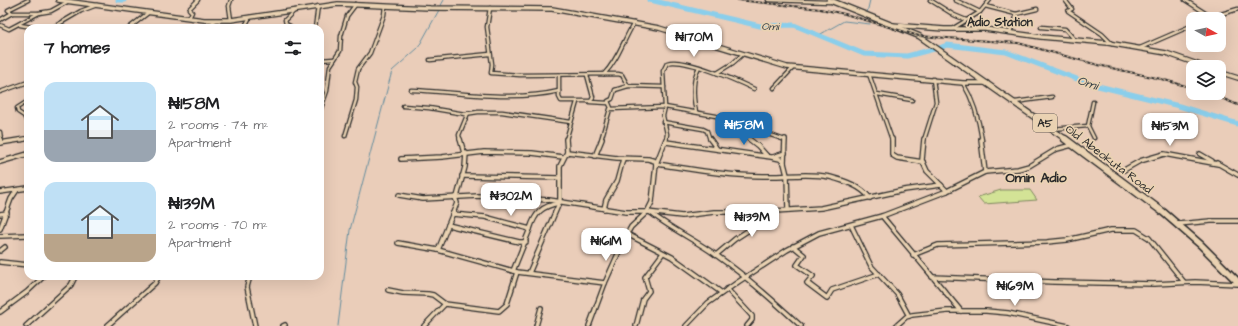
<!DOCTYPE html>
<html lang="en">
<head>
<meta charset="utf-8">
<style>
  :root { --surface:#fff; --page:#f6f6f6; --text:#202124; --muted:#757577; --accent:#1f6fb2 }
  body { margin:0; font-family:"Architects Daughter",sans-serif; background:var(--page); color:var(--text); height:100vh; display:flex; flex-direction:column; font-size:15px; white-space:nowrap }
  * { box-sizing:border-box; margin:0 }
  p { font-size:13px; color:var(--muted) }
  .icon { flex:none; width:22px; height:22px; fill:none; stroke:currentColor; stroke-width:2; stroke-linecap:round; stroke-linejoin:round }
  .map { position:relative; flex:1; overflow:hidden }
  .details { position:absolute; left:24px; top:24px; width:300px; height:256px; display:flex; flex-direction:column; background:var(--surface); border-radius:12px; box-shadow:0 4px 16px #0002 }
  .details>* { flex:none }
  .needle { width:26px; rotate:98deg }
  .controls { position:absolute; left:1186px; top:12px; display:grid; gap:8px }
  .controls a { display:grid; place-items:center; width:40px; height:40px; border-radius:8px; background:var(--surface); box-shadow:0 4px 16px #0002; font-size:20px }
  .price { position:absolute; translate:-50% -34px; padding:0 9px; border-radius:8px; background:#fff; color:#222; font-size:13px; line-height:26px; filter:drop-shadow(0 1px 2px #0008) }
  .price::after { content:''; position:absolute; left:50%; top:24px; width:12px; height:9px; margin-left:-6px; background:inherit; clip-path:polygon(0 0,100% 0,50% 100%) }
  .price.selected { background:var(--accent); color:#fff }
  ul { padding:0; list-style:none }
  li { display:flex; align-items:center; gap:12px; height:100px; padding:0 20px }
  li span { display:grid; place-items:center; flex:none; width:112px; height:80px; border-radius:12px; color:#555 }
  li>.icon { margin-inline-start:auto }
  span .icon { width:48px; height:48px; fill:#fffc; stroke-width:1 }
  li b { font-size:17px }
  h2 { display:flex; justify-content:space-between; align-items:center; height:48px; padding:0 20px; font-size:17px }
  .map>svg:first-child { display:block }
  .green { fill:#d3e396; stroke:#7f8760 }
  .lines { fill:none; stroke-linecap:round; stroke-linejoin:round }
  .stream { stroke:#648d9e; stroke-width:1 }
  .river { stroke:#8aceeb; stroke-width:5 }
  .street-far1-casing { stroke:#2b2b2b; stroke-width:5 }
  .street-casing { stroke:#2b2b2b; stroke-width:6 }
  .secondary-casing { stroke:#2b2b2b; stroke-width:6 }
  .highway-far1-casing { stroke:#2b2b2b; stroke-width:7 }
  .highway-casing { stroke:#2b2b2b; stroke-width:9 }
  .street-far1 { stroke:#ead2b2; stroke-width:2.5 }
  .street { stroke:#ead2b2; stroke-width:3.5 }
  .secondary { stroke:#ead2b2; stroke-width:3.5 }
  .highway-far1 { stroke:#ead2b2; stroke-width:4.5 }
  .highway { stroke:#ead2b2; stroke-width:6 }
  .rail-casing { stroke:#2b2b2b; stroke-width:2 }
  .rail { stroke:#ead2b2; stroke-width:1; stroke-dasharray:2.5; stroke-linecap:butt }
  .labels { text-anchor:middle; stroke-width:3.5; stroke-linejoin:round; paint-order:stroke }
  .far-water-label { font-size:11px; font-style:italic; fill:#394348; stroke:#ead2b2 }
  .shield { fill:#ead2b2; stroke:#645d54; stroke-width:1 }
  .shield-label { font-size:11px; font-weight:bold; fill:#2b2b2b }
  .far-quarter-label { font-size:12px; font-weight:bold; fill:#2b2b2b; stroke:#ead2b2 }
  .street-label { font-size:12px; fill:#2b2b2b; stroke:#ead2b2 }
  .water-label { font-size:13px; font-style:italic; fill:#394348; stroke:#ead2b2 }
  .quarter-label { font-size:14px; font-weight:bold; fill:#2b2b2b; stroke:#ead2b2 }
</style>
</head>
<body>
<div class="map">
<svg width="1238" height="326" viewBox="0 0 1238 326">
  <rect width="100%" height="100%" fill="#eacdb9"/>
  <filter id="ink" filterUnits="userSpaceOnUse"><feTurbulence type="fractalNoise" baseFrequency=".025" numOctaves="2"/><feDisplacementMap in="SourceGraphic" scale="8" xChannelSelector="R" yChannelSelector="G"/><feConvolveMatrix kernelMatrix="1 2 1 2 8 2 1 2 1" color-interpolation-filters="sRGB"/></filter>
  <g filter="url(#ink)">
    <!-- green -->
    <polygon class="green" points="1001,190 1030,190 1037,200 984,204 978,197"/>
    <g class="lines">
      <!-- stream -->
      <g class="stream">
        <polyline points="440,7 444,0"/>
        <polyline points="867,13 870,0"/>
        <polyline points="819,35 844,21 870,24"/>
        <polyline points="338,326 350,230 392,71 418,48 439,10"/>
      </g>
      <!-- river -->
      <g class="river">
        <polyline points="118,0 124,0"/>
        <polyline points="650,0 760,26 794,25 864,54 907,56 934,49"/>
        <polyline points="939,48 947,45 1006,52 1090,84 1179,106 1238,124"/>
      </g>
      <!-- street-far1 casing -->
      <g class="street-far1-casing">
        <g id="street-far1">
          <polyline points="231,0 229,6 231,20"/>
          <polyline points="768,0 830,2"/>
          <polyline points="930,0 954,15 966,20"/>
          <polyline points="955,0 980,12"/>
          <polyline points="1065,0 1072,9 1068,11 1102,34 1112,44"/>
          <polyline points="1185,0 1210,16"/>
          <polyline points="985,6 1016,14 1037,9"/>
          <polyline points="490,8 487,27 492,64 491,73 520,75 618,74 622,75 628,86 664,87"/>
          <polyline points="12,13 38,13"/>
          <polyline points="189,18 192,12 189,9 198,0"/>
          <polyline points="1204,19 1238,9"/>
          <polyline points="0,20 12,13 8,10 28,0"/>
          <polyline points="0,25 9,29 39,13 51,11 69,1"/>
          <polyline points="20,25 37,28"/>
          <polyline points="1041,27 1065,29 1075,40"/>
          <polyline points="52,28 81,11 97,5"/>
          <polyline points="129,28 148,13"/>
          <polyline points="206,28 216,20"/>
          <polyline points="244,28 250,17"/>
          <polyline points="289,28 290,26 286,24 285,20 294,11"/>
          <polyline points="315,28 318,6"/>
          <polyline points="952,29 980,12 990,0"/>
          <polyline points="1010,32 1012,27 1015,25 1016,14"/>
          <polyline points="1140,48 1193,25"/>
          <polyline points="320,60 334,59"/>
          <polyline points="430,60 490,54"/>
          <polyline points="717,73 733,63 743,54"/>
          <path d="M604,74C618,60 624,39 634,23"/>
          <polyline points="869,74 892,140"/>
          <polyline points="559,75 559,97 561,101 591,101 593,97 587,75"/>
          <path d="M963,83C974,101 979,119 982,140"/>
          <polyline points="774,88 793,68"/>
          <path d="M411,90C458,92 513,102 559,91"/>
          <polyline points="0,92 28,82"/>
          <polyline points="877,94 912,100"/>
          <polyline points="590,102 608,103"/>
          <polyline points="1015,102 1052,97"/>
          <polyline points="1093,102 1088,126 1094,138"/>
          <polyline points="403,106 429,108 465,114 478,112 502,112 571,122"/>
          <polyline points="611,108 608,101 612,99 615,90 628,86"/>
          <polyline points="320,111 327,91 330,66 340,51 341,36 347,16 356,4"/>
          <path d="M696,112C693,97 692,80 699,67"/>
          <polyline points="26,120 24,116 18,112 17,108 28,101"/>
          <polyline points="663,122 703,129 707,131 710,140"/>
          <polyline points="741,124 746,137 750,140"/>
          <polyline points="1052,129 1088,126"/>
          <polyline points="0,132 1,140"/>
          <polyline points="345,136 356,100 357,87 355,82 358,69 370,53 384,15 385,6"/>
          <polyline points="22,140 28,138"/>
          <polyline points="460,140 459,135 468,113"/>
          <polyline points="566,140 577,102"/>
          <polyline points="601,140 610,109 665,107 716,116 785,140"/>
          <path d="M666,140L667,134L663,116L665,107L663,71L667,63C684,57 737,81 754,89"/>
          <polyline points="924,140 936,102 933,79"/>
        </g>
      </g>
      <!-- street casing -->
      <g class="street-casing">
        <g id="street">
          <polyline points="1,139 1,143"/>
          <polyline points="460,139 464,153"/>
          <polyline points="710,139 717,149"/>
          <polyline points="749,139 758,146 767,156"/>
          <polyline points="785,139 784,163 787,175 788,210"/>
          <polyline points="892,139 892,155 897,158 923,162"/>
          <polyline points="924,139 922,160 927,171 947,191"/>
          <polyline points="981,139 985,172"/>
          <polyline points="666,142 771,157 780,159 784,163"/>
          <polyline points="0,143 25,139"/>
          <path d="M567,152L617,158L648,159L655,161L656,164C691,169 727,176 763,176C785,177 809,172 830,177C845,181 861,186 870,198"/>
          <polyline points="1200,154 1212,161"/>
          <polyline points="595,156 602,139"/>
          <polyline points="773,157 785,153"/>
          <polyline points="401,159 442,157 484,152 532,153 563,157"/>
          <polyline points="0,162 28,154"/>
          <polyline points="1217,163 1238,175"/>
          <polyline points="1124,170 1140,161 1164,154 1218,164"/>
          <polyline points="462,176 560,178"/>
          <polyline points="0,192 28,188"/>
          <polyline points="399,195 423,199 478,196 549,200 626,212 647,212 682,216 714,212 760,212 821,208 904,190 941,185"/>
          <polyline points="457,197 465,167 466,153"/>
          <polyline points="604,209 606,200 617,181 623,159"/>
          <path d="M651,213C671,229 695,240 716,255C746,276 774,301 801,326"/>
          <polyline points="0,214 7,213"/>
          <path d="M452,214L485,217L530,229C535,213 542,206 559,203"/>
          <polyline points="882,216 961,311"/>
          <polyline points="1178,224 1211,221 1238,221"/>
          <polyline points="448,225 519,242 526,242"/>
          <polyline points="851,225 871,266 897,294 909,316"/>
          <polyline points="0,229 11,199 17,190"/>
          <polyline points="627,234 672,257 722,293"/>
          <polyline points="0,236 28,235"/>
          <polyline points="398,243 438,250 517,272 605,283"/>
          <polyline points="793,246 804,255 797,265 813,276 807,283 827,298 832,290 879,274"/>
          <polyline points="438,250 457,203 455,197"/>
          <polyline points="0,251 5,247"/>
          <polyline points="716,255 735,239 769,217 773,211"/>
          <polyline points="913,255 938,245 1047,242 1067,240 1111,230 1136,230 1149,238 1184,282"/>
          <polyline points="0,262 28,265"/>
          <polyline points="513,271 530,229"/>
          <polyline points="529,273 560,201 560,166 567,152 566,139"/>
          <polyline points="250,276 247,287 255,326"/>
          <polyline points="932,277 1054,282 1154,284 1195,282 1238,284"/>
          <polyline points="727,289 752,316 752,320 747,326"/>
          <polyline points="388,290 403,293 428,294 433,295 445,304 499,311 507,304 517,272"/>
          <polyline points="0,312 27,292 44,276"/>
          <polyline points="26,326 71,285 75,277 73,276"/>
          <polyline points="107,326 155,283 159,276"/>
          <polyline points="283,326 285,325"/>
          <polyline points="424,326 445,304"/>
          <polyline points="536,326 541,308"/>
          <polyline points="589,326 605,283 627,234 631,227 647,212 652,202 656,164 666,139"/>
          <polyline points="636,326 643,299 649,291 645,277 663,253"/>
          <polyline points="686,326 708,303 738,282 787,250 819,233 882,216 947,191 985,172 1018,169 1029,166 1057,149 1072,145"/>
          <polyline points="896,326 906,317 912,315 947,311 986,311 1008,313 1068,326"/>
        </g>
      </g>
      <!-- secondary casing -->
      <g class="secondary-casing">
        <g id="secondary">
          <polyline points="58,0 204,20 231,20 338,4 430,8 552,9 659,28 787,67 963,83 987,83"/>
          <polyline points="892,25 944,29 985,29 1041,37 1108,43 1166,53 1206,67"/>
          <polyline points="1219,72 1238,78"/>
        </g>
      </g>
      <!-- highway-far1 casing -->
      <g class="highway-far1-casing">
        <polyline id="highway-far1" points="829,0 919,36 1067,140"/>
      </g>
      <!-- highway casing -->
      <g class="highway-casing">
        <polyline id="highway" points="1065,139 1163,212 1201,245 1238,282"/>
      </g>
      <!-- street-far1 -->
      <use href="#street-far1" class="street-far1"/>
      <!-- street -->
      <use href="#street" class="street"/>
      <!-- secondary -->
      <use href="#secondary" class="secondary"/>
      <!-- highway-far1 -->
      <use href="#highway-far1" class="highway-far1"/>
      <!-- highway -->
      <use href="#highway" class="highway"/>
      <!-- rail casing -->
      <g class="rail-casing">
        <g id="rail">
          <polyline points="738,0 820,9 845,14 919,36 1018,43 1098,65 1161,79 1193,88"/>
          <polyline points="1209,93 1238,105"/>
        </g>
      </g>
      <!-- rail -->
      <use href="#rail" class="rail"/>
    </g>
  </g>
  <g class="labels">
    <!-- far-water labels -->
    <g class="far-water-label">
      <text transform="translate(770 26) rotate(1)" y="4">Omi</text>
    </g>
    <!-- shield labels -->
    <rect class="shield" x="1033" y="114" width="24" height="18" rx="3"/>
    <g class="shield-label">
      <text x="1045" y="127">A5</text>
    </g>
    <!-- far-quarter labels -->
    <g class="far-quarter-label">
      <text x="1000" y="26">Adio Station</text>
    </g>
    <!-- street labels -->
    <g class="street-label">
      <text transform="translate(1109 159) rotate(37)" y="4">Old Abeokuta Road</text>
    </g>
    <!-- water labels -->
    <g class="water-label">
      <text transform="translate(1088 82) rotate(18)" y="5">Omi</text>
    </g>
    <!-- quarter labels -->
    <g class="quarter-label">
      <text x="1036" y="182">Omin Adio</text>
    </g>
  </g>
</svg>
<div class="controls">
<a><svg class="needle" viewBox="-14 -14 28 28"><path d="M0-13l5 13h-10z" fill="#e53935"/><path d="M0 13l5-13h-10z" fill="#757577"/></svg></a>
<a><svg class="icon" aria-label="layers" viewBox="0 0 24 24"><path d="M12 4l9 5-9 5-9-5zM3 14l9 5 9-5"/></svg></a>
</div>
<b class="price" style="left:694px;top:58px">₦170M</b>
<b class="price selected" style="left:744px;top:146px">₦158M</b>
<b class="price" style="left:1170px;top:147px">₦153M</b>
<b class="price" style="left:511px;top:217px">₦302M</b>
<b class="price" style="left:752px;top:238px">₦139M</b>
<b class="price" style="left:606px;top:262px">₦161M</b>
<b class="price" style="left:1015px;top:307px">₦169M</b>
<section class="details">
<h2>7 homes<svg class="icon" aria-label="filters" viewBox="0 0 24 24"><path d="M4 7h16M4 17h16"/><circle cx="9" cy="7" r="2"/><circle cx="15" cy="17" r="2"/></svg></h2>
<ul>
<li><span style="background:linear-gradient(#bfe0f5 60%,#9aa5b1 0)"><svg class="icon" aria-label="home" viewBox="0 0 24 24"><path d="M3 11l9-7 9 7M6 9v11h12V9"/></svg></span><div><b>₦158M</b><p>2 rooms · 74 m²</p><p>Apartment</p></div></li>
<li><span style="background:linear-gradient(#bfe0f5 65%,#b9a48a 0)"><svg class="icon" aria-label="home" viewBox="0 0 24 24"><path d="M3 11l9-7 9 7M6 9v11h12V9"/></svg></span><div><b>₦139M</b><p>2 rooms · 70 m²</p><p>Apartment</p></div></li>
</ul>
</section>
</div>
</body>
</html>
